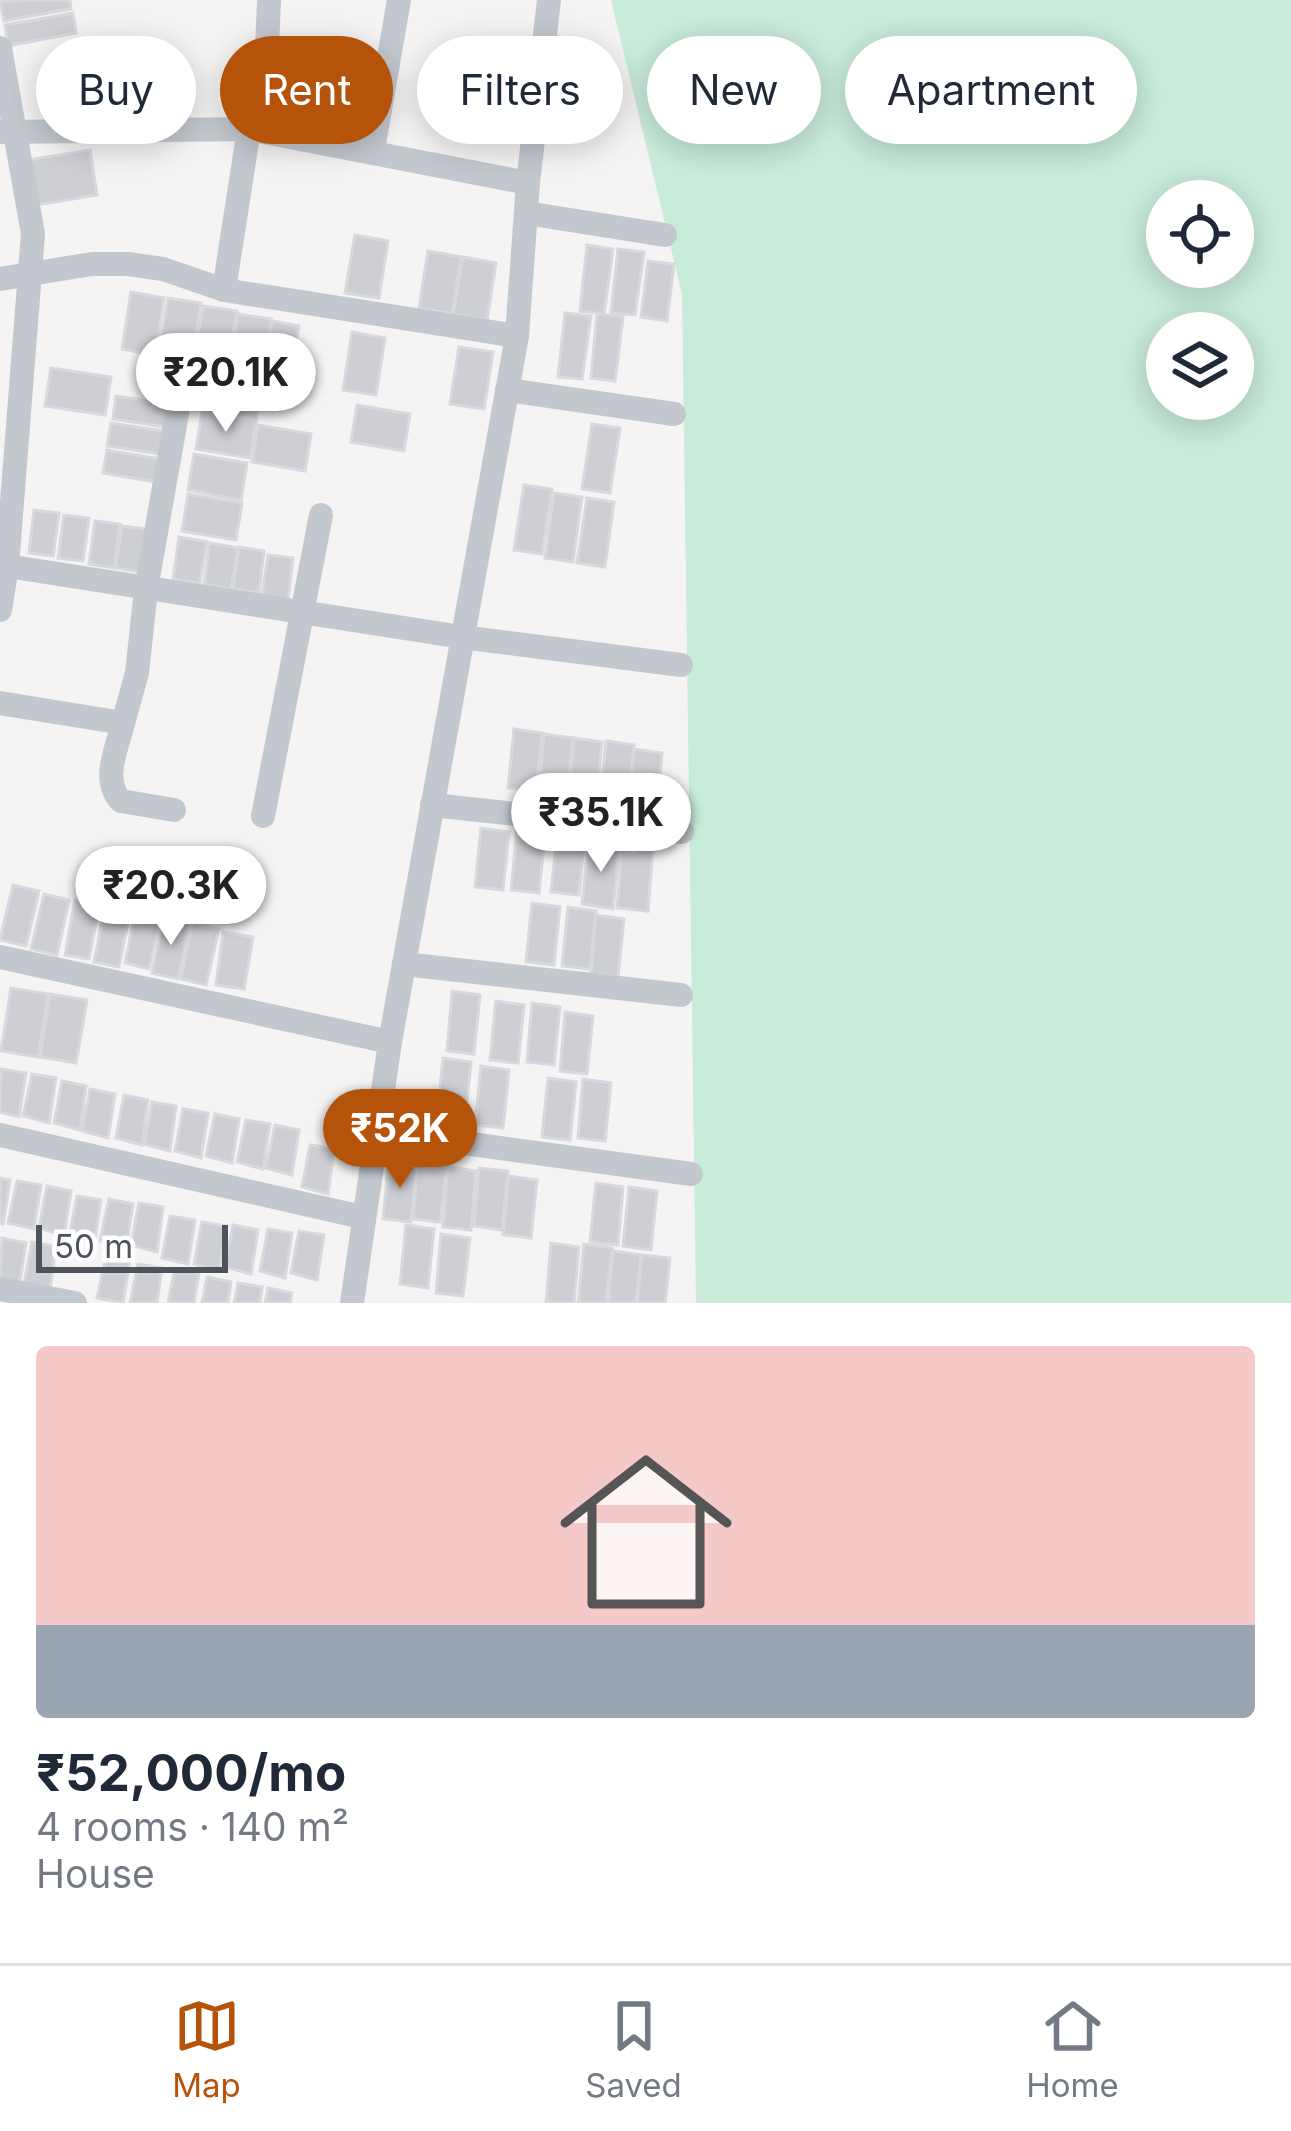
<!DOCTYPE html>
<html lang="en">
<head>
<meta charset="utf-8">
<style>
  :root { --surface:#fff; --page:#f2f2f3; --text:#1f2937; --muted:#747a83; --line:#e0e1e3; --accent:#b45309 }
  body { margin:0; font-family:Inter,sans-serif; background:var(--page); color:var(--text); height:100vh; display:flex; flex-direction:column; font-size:45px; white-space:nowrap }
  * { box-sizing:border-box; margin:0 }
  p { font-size:39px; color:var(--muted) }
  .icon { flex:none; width:66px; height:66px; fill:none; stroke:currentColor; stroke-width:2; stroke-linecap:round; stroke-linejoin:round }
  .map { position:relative; height:1303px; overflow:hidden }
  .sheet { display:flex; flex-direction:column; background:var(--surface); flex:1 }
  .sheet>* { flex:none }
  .banner { position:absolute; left:36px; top:36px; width:1221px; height:108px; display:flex; gap:24px }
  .controls { position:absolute; left:1146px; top:180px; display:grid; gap:24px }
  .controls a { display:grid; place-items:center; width:108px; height:108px; border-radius:50%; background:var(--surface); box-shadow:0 6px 30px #0003; font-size:60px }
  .scale { position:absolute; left:36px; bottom:30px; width:192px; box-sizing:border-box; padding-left:12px; border:6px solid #4d545e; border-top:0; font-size:33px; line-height:42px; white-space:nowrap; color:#4d545e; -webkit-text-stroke:9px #fff; paint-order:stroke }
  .price { position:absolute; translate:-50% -102px; padding:0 27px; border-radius:42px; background:#fff; color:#222; font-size:39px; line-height:78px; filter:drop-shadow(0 3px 6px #0008) }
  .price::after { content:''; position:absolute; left:50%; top:72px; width:36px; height:27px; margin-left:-18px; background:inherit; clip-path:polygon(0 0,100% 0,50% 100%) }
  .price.active { background:var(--accent); color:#fff }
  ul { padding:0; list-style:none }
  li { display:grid; align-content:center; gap:24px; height:636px; padding:0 36px }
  li span { display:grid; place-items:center; height:372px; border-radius:12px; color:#555 }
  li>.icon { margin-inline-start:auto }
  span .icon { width:216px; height:216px; fill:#fffc; stroke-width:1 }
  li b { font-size:51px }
  .pill { padding:0 42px; border-radius:54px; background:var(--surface); box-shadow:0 6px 30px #0003; font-size:42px; line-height:108px }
  .pill.active { background:var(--accent); color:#fff }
  .menu { display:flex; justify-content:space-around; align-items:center; height:168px; border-top:3px solid var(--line); background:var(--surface); font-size:33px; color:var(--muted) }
  .menu a { display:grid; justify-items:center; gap:6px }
  .menu .active { color:var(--accent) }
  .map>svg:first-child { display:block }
  .green { fill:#c8ebda; fill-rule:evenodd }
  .building { fill:#cdcfd4; stroke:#d8d9dd; stroke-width:3 }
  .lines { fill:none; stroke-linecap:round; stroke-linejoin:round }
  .minor { stroke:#c3c8cf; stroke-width:24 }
</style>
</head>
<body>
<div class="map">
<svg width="1291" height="1303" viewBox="0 0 1291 1303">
  <rect width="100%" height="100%" fill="#f5f3f3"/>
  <!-- green -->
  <path class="green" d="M611,0H1291V1303H696L682,294ZM1167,201H1233V267H1167ZM1167,333H1233V399H1167Z"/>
  <!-- building -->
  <g class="building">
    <polygon points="70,0 71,9 4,21 0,1"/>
    <polygon points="73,13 76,33 8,46 5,25"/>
    <polygon points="90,150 97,195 36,205 28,160"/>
    <polygon points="355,235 388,241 379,298 345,293"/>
    <polygon points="587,245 613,249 604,314 580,311"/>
    <polygon points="618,249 644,252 635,315 611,313"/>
    <polygon points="428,251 461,257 452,314 419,308"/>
    <polygon points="463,257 496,263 487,320 453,314"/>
    <polygon points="648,261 674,264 667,321 641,317"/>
    <polygon points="131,292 164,298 155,355 122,349"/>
    <polygon points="168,298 201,303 192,360 158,355"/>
    <polygon points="203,306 237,311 227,369 194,363"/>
    <polygon points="565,313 591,316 582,379 558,377"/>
    <polygon points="238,314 271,319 262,377 229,371"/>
    <polygon points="597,314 623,317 615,381 591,378"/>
    <polygon points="272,321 299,326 289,383 262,378"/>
    <polygon points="352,332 385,338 376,395 343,390"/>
    <polygon points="459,347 493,352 484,409 450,404"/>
    <polygon points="51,368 111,377 105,415 45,406"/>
    <polygon points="209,373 262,382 256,419 203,410"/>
    <polygon points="116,396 169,404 165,427 113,419"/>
    <polygon points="357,405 410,414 404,451 351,442"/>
    <polygon points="202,412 256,421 250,458 196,449"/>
    <polygon points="111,423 163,431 160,454 107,446"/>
    <polygon points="592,424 620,428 610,493 582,489"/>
    <polygon points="258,425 311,434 305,471 252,462"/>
    <polygon points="107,450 160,459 156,482 103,473"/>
    <polygon points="194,454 247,463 241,500 188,490"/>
    <polygon points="524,485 552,489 542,554 514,550"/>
    <polygon points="554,493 582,497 573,562 545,558"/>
    <polygon points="188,494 242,503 236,540 182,531"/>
    <polygon points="587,498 614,502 605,567 577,563"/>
    <polygon points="34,510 59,513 53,556 29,553"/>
    <polygon points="64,515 89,518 83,561 58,558"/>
    <polygon points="95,521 120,524 114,568 89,564"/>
    <polygon points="122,526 147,529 141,572 116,568"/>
    <polygon points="179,537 207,542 200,583 173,579"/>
    <polygon points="210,543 238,548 231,589 204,584"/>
    <polygon points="239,547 264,551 259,593 233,589"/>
    <polygon points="268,555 293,558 288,600 262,596"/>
    <polygon points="514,729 542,733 536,791 508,788"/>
    <polygon points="544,734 573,738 567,796 539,793"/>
    <polygon points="574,738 602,742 596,800 569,797"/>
    <polygon points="606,741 634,745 628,803 600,800"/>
    <polygon points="634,749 662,753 657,811 629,808"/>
    <polygon points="481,828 509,832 503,890 475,887"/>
    <polygon points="517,831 545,835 539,893 511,890"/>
    <polygon points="557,833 585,836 579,895 551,892"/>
    <polygon points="601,839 620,842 613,909 582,904 588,847 601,849"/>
    <polygon points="636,844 653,846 648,911 617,908 622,851 635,853"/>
    <polygon points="13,885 39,891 26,946 0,940"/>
    <polygon points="44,894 69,900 57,955 31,949"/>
    <polygon points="75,900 99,905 89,959 65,955"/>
    <polygon points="532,903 560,907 554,965 526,962"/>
    <polygon points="105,907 130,912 119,967 94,962"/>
    <polygon points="568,907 596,911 590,969 562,966"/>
    <polygon points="136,911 160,916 149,969 125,963"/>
    <polygon points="596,915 624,919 618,977 591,974"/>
    <polygon points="164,916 190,922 178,979 152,973"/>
    <polygon points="193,922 219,929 206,985 181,979"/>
    <polygon points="223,932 253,937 244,989 216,985"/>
    <polygon points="11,988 48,994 38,1057 1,1051"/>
    <polygon points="452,991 480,995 474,1054 447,1051"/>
    <polygon points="50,994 87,1000 76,1063 40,1057"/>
    <polygon points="496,1001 524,1005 518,1063 490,1060"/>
    <polygon points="532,1003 560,1007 554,1065 527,1062"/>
    <polygon points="565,1012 593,1016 587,1074 560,1071"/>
    <polygon points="443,1058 471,1062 465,1120 437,1117"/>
    <polygon points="481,1066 509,1070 503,1128 475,1125"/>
    <polygon points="1,1069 26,1073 19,1117 0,1112"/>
    <polygon points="32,1074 56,1078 49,1123 23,1116"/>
    <polygon points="548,1078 576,1082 570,1140 542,1137"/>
    <polygon points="583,1079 611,1083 605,1141 578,1138"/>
    <polygon points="62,1081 86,1086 80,1130 54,1123"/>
    <polygon points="90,1089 115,1094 108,1138 82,1131"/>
    <polygon points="124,1095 148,1100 142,1145 116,1138"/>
    <polygon points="152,1102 176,1106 170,1151 144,1144"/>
    <polygon points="183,1109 208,1113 201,1158 175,1151"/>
    <polygon points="215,1114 239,1119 232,1163 206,1156"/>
    <polygon points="246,1120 270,1124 263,1169 237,1162"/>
    <polygon points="275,1125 299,1130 292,1175 266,1168"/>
    <polygon points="310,1145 334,1149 328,1194 302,1187"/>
    <polygon points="389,1160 417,1164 411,1222 383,1219"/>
    <polygon points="418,1160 447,1164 440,1222 413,1219"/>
    <polygon points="448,1167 476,1171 471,1230 443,1227"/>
    <polygon points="479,1168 508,1171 502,1230 474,1226"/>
    <polygon points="509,1176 537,1180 531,1238 503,1235"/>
    <polygon points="0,1178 10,1180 3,1224 0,1223"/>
    <polygon points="17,1181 41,1185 34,1229 8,1223"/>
    <polygon points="596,1183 623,1187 618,1245 590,1242"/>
    <polygon points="47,1186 71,1191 64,1236 39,1228"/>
    <polygon points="629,1187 657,1191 651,1250 623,1246"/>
    <polygon points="77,1196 101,1200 94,1244 69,1238"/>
    <polygon points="109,1199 133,1204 126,1248 100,1241"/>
    <polygon points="139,1203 163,1207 157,1252 131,1245"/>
    <polygon points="170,1216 195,1220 188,1264 162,1258"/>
    <polygon points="202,1222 226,1226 219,1271 194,1264"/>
    <polygon points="233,1225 258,1230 251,1274 225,1267"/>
    <polygon points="406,1225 434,1229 428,1288 400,1284"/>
    <polygon points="268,1229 292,1233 285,1278 260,1271"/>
    <polygon points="299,1231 324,1235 317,1280 291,1273"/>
    <polygon points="441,1234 470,1238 463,1296 436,1293"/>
    <polygon points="2,1238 26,1243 19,1287 0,1282"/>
    <polygon points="32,1242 56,1246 50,1290 24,1284"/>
    <polygon points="551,1243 579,1247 574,1303 546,1302"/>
    <polygon points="584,1244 612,1248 606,1303 578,1303"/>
    <polygon points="613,1251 641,1255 636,1303 608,1303"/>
    <polygon points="642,1255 670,1258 665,1303 637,1303"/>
    <polygon points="106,1256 130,1260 123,1303 97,1298"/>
    <polygon points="138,1264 162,1268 157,1303 130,1303"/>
    <polygon points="175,1268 199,1273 194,1303 168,1303"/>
    <polygon points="207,1277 231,1282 228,1303 202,1303"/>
    <polygon points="238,1283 262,1287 260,1303 234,1303"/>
    <polygon points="268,1288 292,1293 290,1303 265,1303"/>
  </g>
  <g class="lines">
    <!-- minor -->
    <g class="minor">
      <polyline points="0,48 33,234 7,566 462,637 681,665"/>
      <polyline points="2,132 249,129 528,183"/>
      <polyline points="373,150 399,0"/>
      <polyline points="526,213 665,235"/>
      <polyline points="0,279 92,264 128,264 163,269 224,290 517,336"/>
      <polyline points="224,290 249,129 266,72 269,0"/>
      <polyline points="507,390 674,414"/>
      <polyline points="0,567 7,566 0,610"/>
      <polyline points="0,703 123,723 137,673 146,589 186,363"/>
      <path d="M123,723C117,749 101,780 121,801L174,810"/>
      <polyline points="432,805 682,832"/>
      <polyline points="263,816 321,515"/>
      <polyline points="0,957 390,1042"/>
      <polyline points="404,964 681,995"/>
      <polyline points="376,1131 691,1174"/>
      <polyline points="0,1135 362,1217"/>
      <polyline points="0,1289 75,1303"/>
      <polyline points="352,1303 390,1042 517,336 528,183 549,0"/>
    </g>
  </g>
</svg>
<div class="controls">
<a><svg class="icon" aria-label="locate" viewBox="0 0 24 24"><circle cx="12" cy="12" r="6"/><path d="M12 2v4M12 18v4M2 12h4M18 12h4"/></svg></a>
<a><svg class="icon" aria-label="layers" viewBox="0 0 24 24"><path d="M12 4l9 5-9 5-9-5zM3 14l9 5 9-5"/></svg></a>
</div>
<div class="scale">50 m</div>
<b class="price" style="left:226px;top:435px">₹20.1K</b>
<b class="price" style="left:601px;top:875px">₹35.1K</b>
<b class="price" style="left:171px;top:948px">₹20.3K</b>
<b class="price active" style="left:400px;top:1191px">₹52K</b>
<div class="banner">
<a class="pill">Buy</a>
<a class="pill active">Rent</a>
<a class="pill">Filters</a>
<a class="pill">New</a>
<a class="pill">Apartment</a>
</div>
</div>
<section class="sheet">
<ul>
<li><span style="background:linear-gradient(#f6c9c9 75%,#9aa5b1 0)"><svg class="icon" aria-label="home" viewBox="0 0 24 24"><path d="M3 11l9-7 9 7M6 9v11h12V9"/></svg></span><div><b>₹52,000/mo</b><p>4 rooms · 140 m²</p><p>House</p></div></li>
</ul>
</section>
<nav class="menu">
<a class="active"><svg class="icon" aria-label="map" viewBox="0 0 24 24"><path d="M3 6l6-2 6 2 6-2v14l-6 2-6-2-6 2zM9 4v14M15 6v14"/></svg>Map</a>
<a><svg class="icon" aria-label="saved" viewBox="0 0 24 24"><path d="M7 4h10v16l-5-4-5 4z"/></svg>Saved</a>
<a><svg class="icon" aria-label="home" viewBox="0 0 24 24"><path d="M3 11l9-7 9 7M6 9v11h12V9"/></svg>Home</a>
</nav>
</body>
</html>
